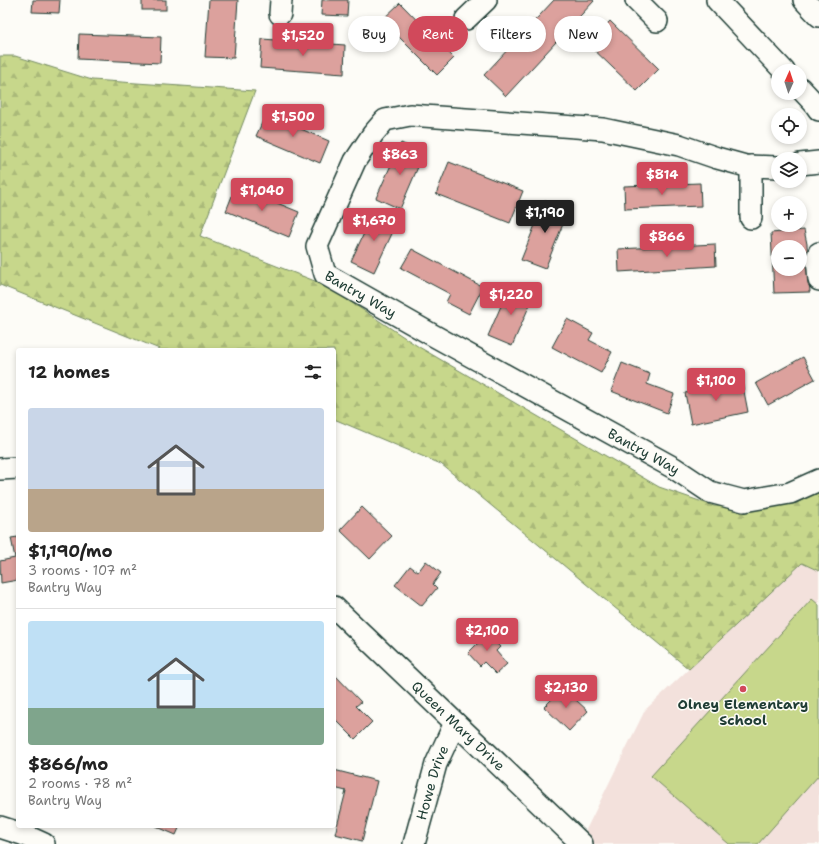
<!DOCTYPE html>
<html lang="en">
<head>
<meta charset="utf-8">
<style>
  :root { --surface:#fff; --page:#f2f2f2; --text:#222; --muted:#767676; --line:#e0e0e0; --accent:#d1495b }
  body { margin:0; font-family:"Shantell Sans",sans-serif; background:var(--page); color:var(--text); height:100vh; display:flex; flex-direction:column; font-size:15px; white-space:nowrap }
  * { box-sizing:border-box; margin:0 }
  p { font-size:13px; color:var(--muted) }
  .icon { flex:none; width:22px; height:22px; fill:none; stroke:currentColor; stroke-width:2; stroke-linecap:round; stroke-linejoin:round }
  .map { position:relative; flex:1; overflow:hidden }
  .side { position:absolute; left:16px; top:348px; width:320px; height:480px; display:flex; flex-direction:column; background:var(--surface); border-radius:4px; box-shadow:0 2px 6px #0003 }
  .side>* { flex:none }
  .guide { position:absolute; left:348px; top:16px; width:380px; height:36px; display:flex; gap:8px }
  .needle { width:26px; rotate:3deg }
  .buttons { position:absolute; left:771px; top:64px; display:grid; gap:8px }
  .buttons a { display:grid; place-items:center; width:36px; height:36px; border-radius:50%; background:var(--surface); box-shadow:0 2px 6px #0003; font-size:20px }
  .price { position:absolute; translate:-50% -34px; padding:0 9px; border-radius:4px; background:var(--accent); color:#fff; font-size:13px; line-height:26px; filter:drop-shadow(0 1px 2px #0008) }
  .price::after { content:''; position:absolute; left:50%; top:24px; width:12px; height:9px; margin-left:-6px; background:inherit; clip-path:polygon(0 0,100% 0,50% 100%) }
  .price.on { background:#222; color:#fff }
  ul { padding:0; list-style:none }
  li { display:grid; align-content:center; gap:8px; height:212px; padding:0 12px }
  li+li { border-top:1px solid var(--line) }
  li span { display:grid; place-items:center; height:124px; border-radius:4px; color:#555 }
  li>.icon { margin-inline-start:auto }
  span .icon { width:72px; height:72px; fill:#fffc; stroke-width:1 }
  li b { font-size:17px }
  h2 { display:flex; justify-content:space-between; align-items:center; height:48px; padding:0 12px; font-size:17px }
  .chip { padding:0 14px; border-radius:18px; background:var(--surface); box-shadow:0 2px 6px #0003; font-size:14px; line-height:36px }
  .chip.on { background:var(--accent); color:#fff }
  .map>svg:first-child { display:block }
  .built { fill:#f3e1dc }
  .green { fill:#c7d78b; stroke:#738a60 }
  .forest { fill:url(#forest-firs); stroke:#738a60 }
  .building { fill:#dca19d; stroke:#1f3d34; fill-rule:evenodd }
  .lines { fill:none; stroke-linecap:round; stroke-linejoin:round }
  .minor-casing { stroke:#1f3d34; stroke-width:24 }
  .minor { stroke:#fdfcf7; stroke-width:21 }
  .poi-dot { fill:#d1495b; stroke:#fdfcf7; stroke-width:1.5 }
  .labels { text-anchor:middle; stroke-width:3; stroke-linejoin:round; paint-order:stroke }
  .street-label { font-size:14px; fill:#1f3d34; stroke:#fdfcf7 }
  .poi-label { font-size:14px; font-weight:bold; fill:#1f3d34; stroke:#fdfcf7 }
</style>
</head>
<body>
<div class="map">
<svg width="819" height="844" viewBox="0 0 819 844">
  <defs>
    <pattern id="forest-firs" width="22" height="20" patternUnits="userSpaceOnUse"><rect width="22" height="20" fill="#c7d78b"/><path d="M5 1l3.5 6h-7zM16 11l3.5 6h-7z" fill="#aab979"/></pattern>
  </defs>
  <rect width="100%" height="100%" fill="#fdfcf7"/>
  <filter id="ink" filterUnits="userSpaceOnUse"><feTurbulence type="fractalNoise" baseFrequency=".025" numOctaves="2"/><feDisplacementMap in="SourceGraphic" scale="8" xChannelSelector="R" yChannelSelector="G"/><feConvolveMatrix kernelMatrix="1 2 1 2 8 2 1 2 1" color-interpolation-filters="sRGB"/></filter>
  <g filter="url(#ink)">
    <!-- built -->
    <polygon class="built" points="802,563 819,571 819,844 582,844 580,842 645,710"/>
    <!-- green -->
    <polygon class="green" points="812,599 819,605 819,775 758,844 729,844 651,776"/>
    <!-- forest -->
    <polygon class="forest" points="0,56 15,56 92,80 255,91 200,236 325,285 419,347 659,487 714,506 761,508 797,503 819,490 819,571 802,563 689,669 441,464 334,419 334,350 162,350 0,285"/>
    <!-- building -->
    <g class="building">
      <polygon points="33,0 60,0 59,13 32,12"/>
      <rect x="142" y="0" width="24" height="10"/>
      <polygon points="209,0 238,0 234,58 205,57"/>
      <polygon points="322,0 348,0 347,16 321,15"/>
      <polygon points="554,0 593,0 594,1 506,96 484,75"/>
      <polygon points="400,3 454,58 437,75 382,20"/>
      <polygon points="610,21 659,69 637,91 588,44"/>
      <polygon points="79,34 161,37 160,63 78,59"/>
      <polygon points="262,39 345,45 344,74 260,68"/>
      <polygon points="266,114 329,141 320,163 256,136"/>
      <polygon points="401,143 424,153 400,209 376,198"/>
      <polygon points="449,162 523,191 510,223 436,194"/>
      <polygon points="700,183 701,206 625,209 624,186"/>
      <polygon points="236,186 299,212 289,237 226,211"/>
      <polygon points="545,200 569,209 545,269 521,260"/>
      <polygon points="374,212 397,223 374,272 351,261"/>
      <path d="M804,230L807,244L808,262L810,292L774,293L771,233ZM778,247H800V269H778Z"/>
      <polygon points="715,244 716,266 619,272 618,249"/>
      <polygon points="412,249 483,287 469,314 446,302 450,294 401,268"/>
      <polygon points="510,285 534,295 512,346 488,336"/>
      <polygon points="567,319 593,333 589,340 612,352 601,373 552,347"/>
      <polygon points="803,357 815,379 768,405 756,383"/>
      <polygon points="622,363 650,374 647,384 674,394 667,413 611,391"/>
      <polygon points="742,381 748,412 691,424 685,393"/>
      <polygon points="362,507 392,536 370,559 340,530"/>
      <polygon points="18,537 18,580 1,583 0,561 15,558 11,538"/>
      <polygon points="426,561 441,573 433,584 437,588 422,606 395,585 410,566 418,572"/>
      <polygon points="481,627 500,647 496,651 507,664 496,674 484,662 480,666 468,653 479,642 472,635"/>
      <polygon points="334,674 361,702 356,706 372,722 355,739 334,718 334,701 335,700 334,699"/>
      <polygon points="563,688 588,711 569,731 544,707"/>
      <polygon points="334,770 377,781 362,841 335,834 346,791 334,788"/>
      <polygon points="155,826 180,826 176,835"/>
    </g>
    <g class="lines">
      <!-- minor casing -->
      <g class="minor-casing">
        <g id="minor">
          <polyline points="636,0 657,21"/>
          <polyline points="717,0 784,71"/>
          <polyline points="804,0 819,16"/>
          <polyline points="280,14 281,0"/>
          <polyline points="466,19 486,0"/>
          <polyline points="800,88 814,103 819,110"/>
          <polyline points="800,164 819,162"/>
          <path id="s1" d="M778,167L746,166L717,158L679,145L603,129L410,115L385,120L373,134L355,161L317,246L325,274L429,333L674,468L710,492L744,501L790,493L819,480"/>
          <polyline points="751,218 751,166"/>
          <polyline points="819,253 817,258 819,280"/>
          <polyline points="0,469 18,468"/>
          <path id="s2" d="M334,607L582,844"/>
          <polyline points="0,827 22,834 44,844"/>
          <path id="s3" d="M414,844L436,764L455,723"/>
        </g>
      </g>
      <!-- minor -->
      <use href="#minor" class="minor"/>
    </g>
  </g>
  <!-- markers -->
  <circle class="poi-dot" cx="743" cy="689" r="4"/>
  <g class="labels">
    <!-- street labels -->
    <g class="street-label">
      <text dy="5" stroke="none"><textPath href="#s1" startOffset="613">Bantry Way</textPath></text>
      <text dy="5" stroke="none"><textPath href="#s1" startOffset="937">Bantry Way</textPath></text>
      <text dy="5" stroke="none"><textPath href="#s2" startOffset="172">Queen Mary Drive</textPath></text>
      <text dy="5" stroke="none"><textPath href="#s3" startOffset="64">Howe Drive</textPath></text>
    </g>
    <!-- poi labels -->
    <g class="poi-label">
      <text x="743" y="709">Olney Elementary<tspan x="743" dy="16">School</tspan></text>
    </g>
  </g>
</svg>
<div class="buttons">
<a><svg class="needle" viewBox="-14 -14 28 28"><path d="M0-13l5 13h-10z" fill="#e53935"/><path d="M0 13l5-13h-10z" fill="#767676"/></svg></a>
<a><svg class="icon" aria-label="locate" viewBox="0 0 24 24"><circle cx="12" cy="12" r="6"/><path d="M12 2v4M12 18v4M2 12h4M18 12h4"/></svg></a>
<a><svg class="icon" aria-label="layers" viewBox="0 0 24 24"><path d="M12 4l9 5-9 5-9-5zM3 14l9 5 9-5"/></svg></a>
<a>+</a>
<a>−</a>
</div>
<b class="price" style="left:303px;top:57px">$1,520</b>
<b class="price" style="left:293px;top:138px">$1,500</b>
<b class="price" style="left:400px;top:176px">$863</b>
<b class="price" style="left:662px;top:196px">$814</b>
<b class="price" style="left:262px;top:212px">$1,040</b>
<b class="price on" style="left:545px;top:234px">$1,190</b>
<b class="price" style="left:374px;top:242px">$1,670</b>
<b class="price" style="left:667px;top:258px">$866</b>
<b class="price" style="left:511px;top:316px">$1,220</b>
<b class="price" style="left:716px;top:402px">$1,100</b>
<b class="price" style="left:487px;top:652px">$2,100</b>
<b class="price" style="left:566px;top:709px">$2,130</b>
<div class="guide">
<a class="chip">Buy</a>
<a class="chip on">Rent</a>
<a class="chip">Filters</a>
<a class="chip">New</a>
</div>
<section class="side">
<h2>12 homes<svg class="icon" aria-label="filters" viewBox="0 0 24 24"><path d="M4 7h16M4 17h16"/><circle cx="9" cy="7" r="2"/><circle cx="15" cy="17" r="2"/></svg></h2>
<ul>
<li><span style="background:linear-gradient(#c9d6e8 65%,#b9a48a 0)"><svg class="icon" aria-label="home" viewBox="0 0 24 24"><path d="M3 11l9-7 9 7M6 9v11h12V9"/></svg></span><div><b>$1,190/mo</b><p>3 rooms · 107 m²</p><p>Bantry Way</p></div></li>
<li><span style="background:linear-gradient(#bfe0f5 70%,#7fa58c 0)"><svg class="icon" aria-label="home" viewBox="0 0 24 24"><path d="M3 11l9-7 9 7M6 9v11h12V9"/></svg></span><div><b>$866/mo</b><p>2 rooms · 78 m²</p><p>Bantry Way</p></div></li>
</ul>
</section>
</div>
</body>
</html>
